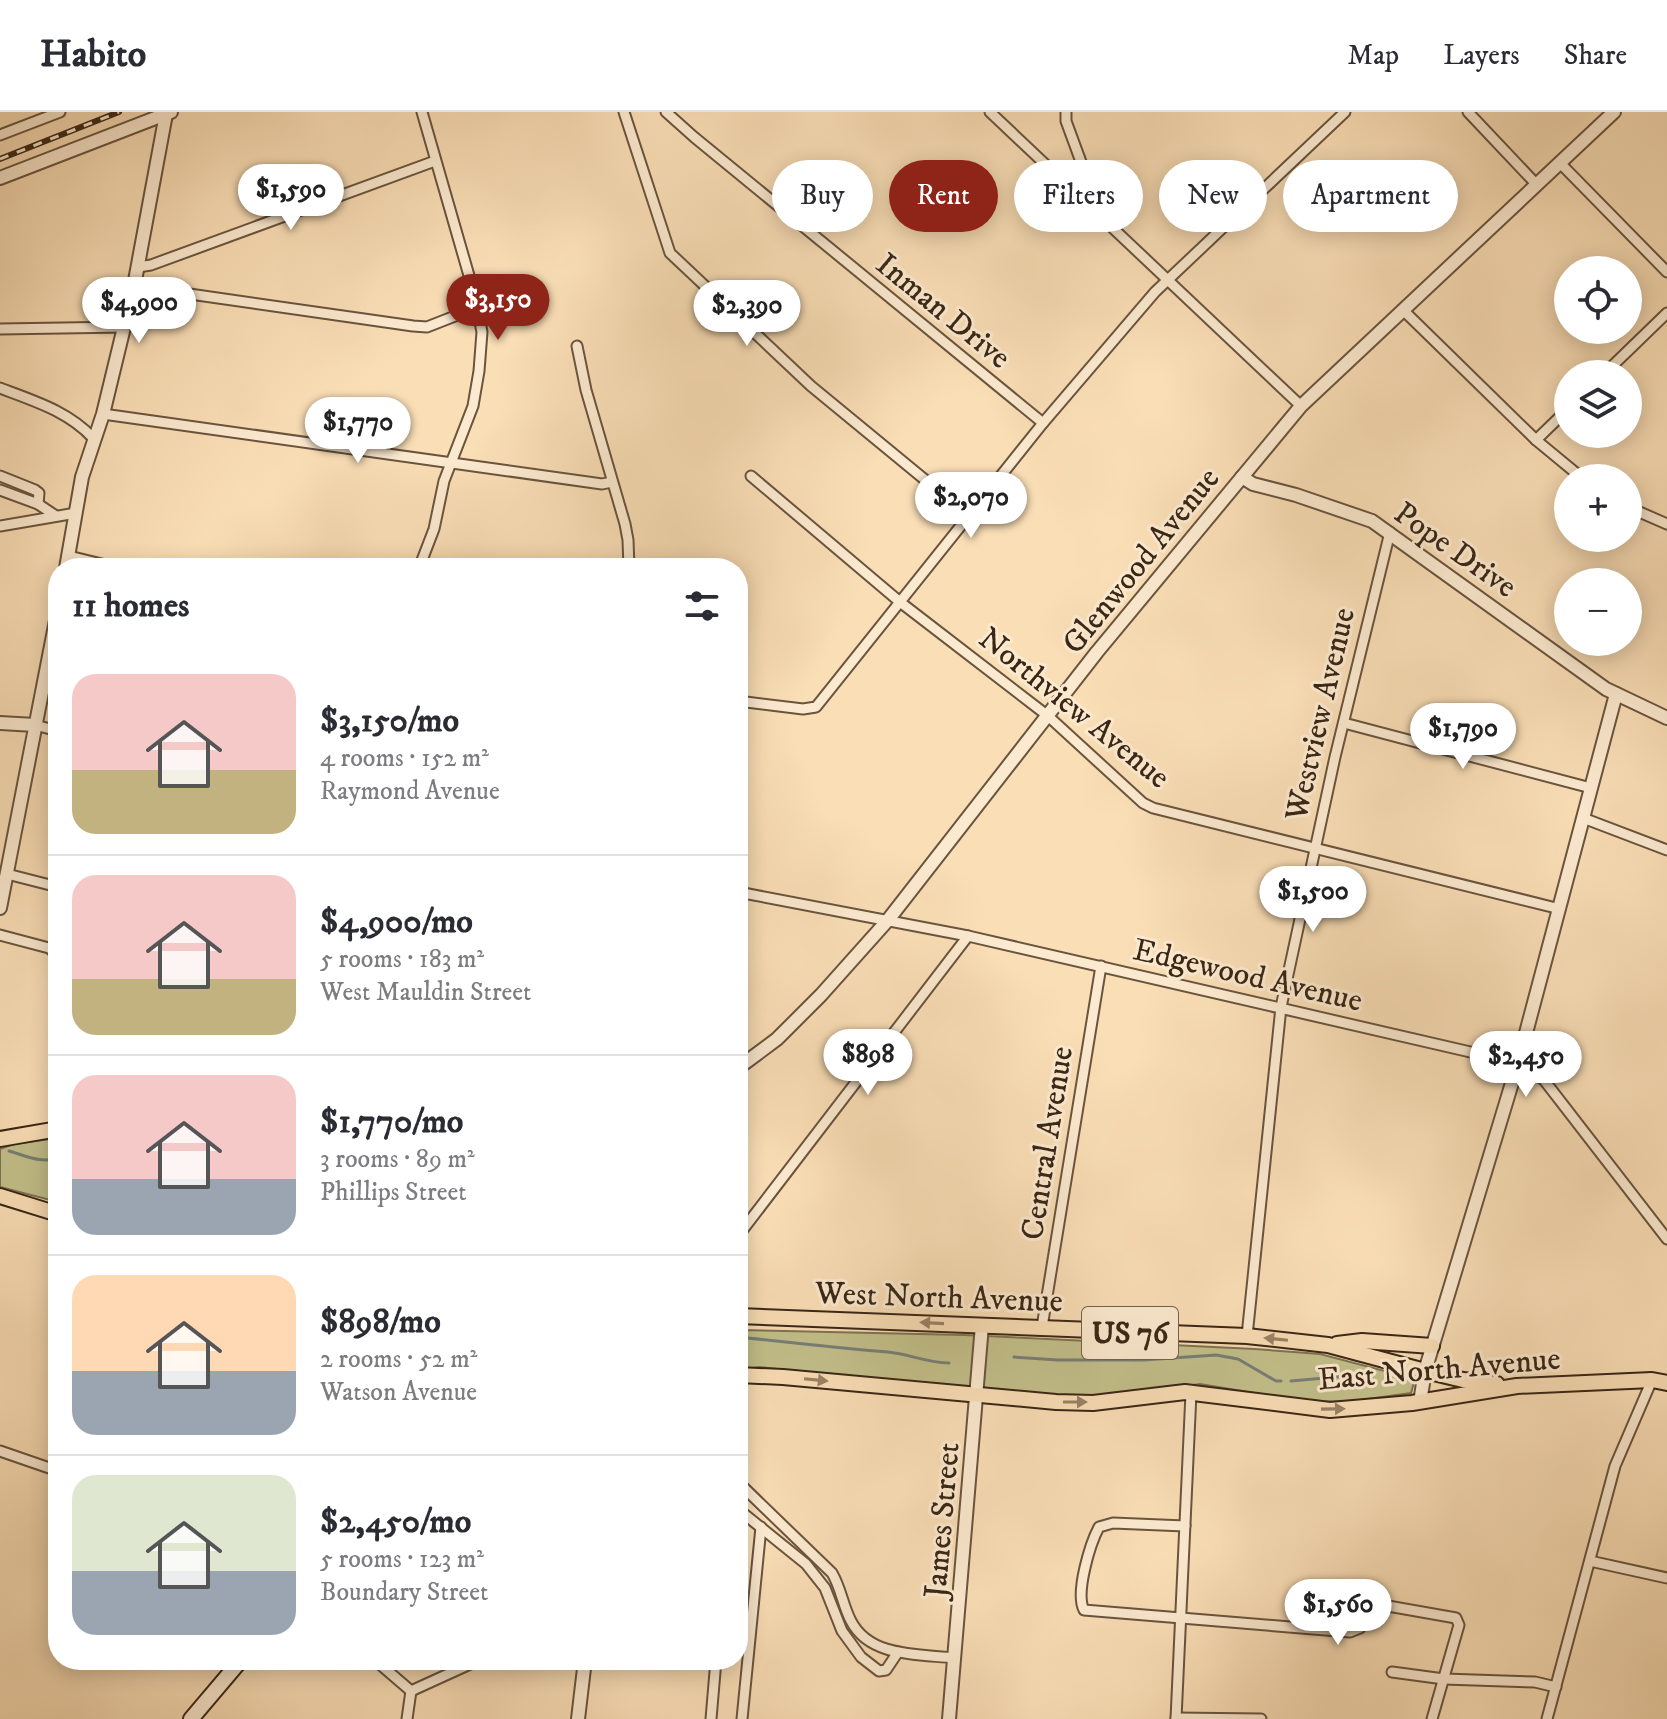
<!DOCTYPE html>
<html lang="en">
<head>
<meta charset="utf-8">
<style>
  :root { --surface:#fff; --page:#f2f2f3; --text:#2b2b33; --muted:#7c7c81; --line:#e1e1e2; --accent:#8f2418 }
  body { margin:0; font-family:"IM FELL DW Pica",serif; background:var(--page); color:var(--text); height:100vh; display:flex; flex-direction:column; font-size:30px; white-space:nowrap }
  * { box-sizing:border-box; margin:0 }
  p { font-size:26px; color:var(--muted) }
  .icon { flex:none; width:44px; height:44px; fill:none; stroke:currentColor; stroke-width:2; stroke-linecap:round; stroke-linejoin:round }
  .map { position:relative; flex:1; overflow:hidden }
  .panel { position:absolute; left:48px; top:446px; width:700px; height:1112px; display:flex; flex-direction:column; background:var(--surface); border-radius:32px; box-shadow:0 4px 20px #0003 }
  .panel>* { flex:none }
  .hud { position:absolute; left:772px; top:48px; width:760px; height:72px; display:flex; gap:16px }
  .tools { position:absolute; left:1554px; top:144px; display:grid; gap:16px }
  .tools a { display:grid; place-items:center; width:88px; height:88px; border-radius:50%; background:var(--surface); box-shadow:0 4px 20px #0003; font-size:40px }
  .price { position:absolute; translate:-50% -68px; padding:0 18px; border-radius:28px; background:#fff; color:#222; font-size:26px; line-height:52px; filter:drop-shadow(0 2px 4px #0008) }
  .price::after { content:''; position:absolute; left:50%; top:48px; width:24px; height:18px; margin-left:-12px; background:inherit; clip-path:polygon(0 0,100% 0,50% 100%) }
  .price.on { background:var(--accent); color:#fff }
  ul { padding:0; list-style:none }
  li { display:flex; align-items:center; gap:24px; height:200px; padding:0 24px }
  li+li { border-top:2px solid var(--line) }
  li span { display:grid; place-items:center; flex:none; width:224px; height:160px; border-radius:24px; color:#555 }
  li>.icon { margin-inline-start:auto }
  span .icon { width:96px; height:96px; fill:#fffc; stroke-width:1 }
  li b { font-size:34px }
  h2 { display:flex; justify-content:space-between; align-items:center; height:96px; padding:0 24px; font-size:34px }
  .tag { padding:0 28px; border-radius:36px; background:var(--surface); box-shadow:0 4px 20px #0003; font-size:28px; line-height:72px }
  .tag.on { background:var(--accent); color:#fff }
  header { display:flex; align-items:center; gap:48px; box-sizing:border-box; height:112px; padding:0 40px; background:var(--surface); border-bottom:2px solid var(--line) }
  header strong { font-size:38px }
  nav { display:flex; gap:44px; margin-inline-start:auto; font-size:28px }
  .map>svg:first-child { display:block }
  .green { fill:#c3c08b; stroke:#7e7350; stroke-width:2 }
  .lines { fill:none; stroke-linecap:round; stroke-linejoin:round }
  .stream { stroke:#777f77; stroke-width:3 }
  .minor-casing { stroke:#69543e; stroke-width:13 }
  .tertiary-casing { stroke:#69543e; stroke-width:16 }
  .secondary-casing { stroke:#392616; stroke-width:18 }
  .primary-casing { stroke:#392616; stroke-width:18 }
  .minor { stroke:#fcead0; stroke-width:9 }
  .tertiary { stroke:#fcead0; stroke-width:12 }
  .secondary { stroke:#fcead0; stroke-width:14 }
  .primary { stroke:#fadeb6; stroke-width:14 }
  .rail-casing { stroke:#392616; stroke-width:6 }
  .rail { stroke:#fcead0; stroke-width:3; stroke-dasharray:9; stroke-linecap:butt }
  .oneway { fill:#9a8266 }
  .labels { text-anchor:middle; stroke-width:6; stroke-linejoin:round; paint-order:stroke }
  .shield { fill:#fcead0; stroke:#74614e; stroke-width:2 }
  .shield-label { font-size:30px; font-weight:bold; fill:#392616 }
  .street-label { font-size:32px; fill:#392616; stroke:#fcead0 }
</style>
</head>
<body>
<header>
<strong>Habito</strong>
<nav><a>Map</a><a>Layers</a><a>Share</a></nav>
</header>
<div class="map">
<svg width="1667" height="1607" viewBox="0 0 1667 1607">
  <rect width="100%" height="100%" fill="#fadeb6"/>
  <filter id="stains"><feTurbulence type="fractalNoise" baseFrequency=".0025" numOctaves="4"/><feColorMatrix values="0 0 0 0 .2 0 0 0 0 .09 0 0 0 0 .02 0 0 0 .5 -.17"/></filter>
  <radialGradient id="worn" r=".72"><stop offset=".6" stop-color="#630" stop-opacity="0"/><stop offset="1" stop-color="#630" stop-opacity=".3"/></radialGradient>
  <!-- green -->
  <g class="green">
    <polygon points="58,1026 58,1090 0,1075 0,1037 14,1032"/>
    <polygon points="738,1218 964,1223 1255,1237 1320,1242 1415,1267 1411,1281 1353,1289 1307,1290 1200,1272 1091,1287 960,1277 759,1255 738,1258"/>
  </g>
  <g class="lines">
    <!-- stream -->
    <g class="stream">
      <path d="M9,1039C24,1043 43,1053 58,1045"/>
      <path d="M738,1225C788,1230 838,1236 888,1240C909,1242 928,1251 949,1251"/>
      <polyline points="1014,1245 1058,1248 1144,1248 1216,1243 1238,1247 1276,1269 1281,1269"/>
      <polyline points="1291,1269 1370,1262"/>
    </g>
    <!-- minor casing -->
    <g class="minor-casing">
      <g id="minor">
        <polyline points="624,0 670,141 811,274 969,404"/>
        <polyline points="666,0 694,25 1043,311"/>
        <polyline points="990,0 1301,294"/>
        <polyline points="1066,0 1066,9 1088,69 1082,87"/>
        <polyline points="1468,0 1537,73"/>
        <polyline points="0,23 60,0"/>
        <polyline points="1560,51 1667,160"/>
        <polyline points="138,155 151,153 435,49"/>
        <polyline points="134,174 413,214 427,215 478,195"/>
        <polyline points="1403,198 1536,328 1582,366"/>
        <polyline points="0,217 125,215"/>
        <polyline points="577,234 586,278 625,412 628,428 629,456"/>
        <polyline points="1604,262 1667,201"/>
        <path d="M0,276C34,289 68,299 93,326"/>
        <polyline points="103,302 602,372 612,370"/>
        <polyline points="1536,328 1568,297"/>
        <polyline points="0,364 35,378 39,381 38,392"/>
        <polyline points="751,364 900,490 1048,604 1143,691 1153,696 1560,797"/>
        <polyline points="0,378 38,392 56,404"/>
        <polyline points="1628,395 1667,412"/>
        <polyline points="0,414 76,401"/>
        <polyline points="69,444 118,456"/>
        <polyline points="419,456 434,417 444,369 473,294 479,259 482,220 474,181 422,0"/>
        <polyline points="738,589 803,597 816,595 1043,311 1155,180 1345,0"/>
        <polyline points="1344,611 1591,676"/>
        <polyline points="35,613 58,619"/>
        <polyline points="1583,706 1667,738"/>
        <polyline points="7,762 58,775"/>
        <polyline points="738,780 968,824 1518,951 1544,968 1667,1127"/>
        <polyline points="0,823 49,836 58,843"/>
        <polyline points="738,1124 968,824"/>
        <polyline points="1042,1215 1101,854"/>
        <polyline points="1247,1224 1281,895 1335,645 1390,420"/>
        <polyline points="738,1310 742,1263"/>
        <polyline points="0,1339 58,1359"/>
        <path d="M738,1370L832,1461C841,1476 843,1494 851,1509C870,1546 920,1542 955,1546"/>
        <polyline points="738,1397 806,1452 825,1476 842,1519 861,1545 879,1559 886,1558 898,1540"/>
        <path d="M1185,1414L1113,1411L1099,1415C1090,1432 1075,1481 1084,1498L1350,1520L1360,1516L1377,1495L1388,1494L1456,1506L1459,1513L1432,1607"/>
        <polyline points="1590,1449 1667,1466"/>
        <polyline points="375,1548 411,1579 407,1607"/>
        <polyline points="1392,1560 1444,1567 1535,1570 1556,1575"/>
        <polyline points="411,1579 479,1548"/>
        <polyline points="1176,1606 1261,1607"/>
        <polyline points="711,1607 716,1548"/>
        <polyline points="742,1607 761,1415"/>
        <polyline points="1176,1607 1191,1281"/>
        <polyline points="1547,1607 1615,1354 1652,1268"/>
      </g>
    </g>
    <!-- tertiary casing -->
    <g class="tertiary-casing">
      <g id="tertiary">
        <polyline points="0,66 171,0"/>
        <polyline points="1242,365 1253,372 1296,383 1372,409 1606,577 1667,606"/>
        <polyline points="66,456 82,365 103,302 134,174 166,2"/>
        <polyline points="0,611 35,613"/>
        <polyline points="0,796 58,498"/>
        <polyline points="738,956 777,927 821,883 888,808 1097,540 1301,294 1614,0"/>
        <polyline points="1420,1290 1425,1259 1518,951 1616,582"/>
        <polyline points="578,1607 585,1548"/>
        <polyline points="949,1607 982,1213"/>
      </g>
    </g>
    <!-- secondary casing -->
    <g class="secondary-casing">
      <polyline id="secondary" points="191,1607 241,1548"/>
    </g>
    <!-- primary casing -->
    <g class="primary-casing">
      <g id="primary">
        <polyline points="0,1027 58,1017"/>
        <polyline points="0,1084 58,1102"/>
        <polyline points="738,1204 1247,1224 1328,1233 1425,1259 1463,1268 1497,1272"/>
        <polyline points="1337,1232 1362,1229 1432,1234"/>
        <polyline points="738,1263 783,1265 1056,1290 1093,1291 1185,1280 1330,1298 1412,1291 1517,1274 1652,1268 1667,1271"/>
      </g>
    </g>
    <!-- minor -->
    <use href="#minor" class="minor"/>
    <!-- tertiary -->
    <use href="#tertiary" class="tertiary"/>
    <!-- secondary -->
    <use href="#secondary" class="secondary"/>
    <!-- primary -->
    <use href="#primary" class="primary"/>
    <!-- rail casing -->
    <g class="rail-casing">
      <polyline id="rail" points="0,47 119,0"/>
    </g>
    <!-- rail -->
    <use href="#rail" class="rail"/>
  </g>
  <!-- one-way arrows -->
  <defs><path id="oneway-solid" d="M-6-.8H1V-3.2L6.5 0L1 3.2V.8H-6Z" transform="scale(2)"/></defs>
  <g class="oneway">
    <use href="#oneway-solid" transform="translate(932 1211) rotate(-177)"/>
    <use href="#oneway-solid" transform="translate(1276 1227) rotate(-174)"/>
    <use href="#oneway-solid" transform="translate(816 1268) rotate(6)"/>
    <use href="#oneway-solid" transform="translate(1075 1290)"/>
    <use href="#oneway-solid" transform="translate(1333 1297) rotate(-1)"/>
  </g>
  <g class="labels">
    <!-- shield labels -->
    <rect class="shield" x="1082" y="1195" width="96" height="52" rx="6"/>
    <g class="shield-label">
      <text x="1130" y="1231">US 76</text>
    </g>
    <!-- street labels -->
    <g class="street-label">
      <text transform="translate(944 198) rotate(39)" y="11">Inman Drive</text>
      <text transform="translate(1456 437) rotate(35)" y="11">Pope Drive</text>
      <text transform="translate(1140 448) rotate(-51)" y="11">Glenwood Avenue</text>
      <text transform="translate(1075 595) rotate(39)" y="11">Northview Avenue</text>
      <text transform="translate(1319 602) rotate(-77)" y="11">Westview Avenue</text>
      <text transform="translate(1248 862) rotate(13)" y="11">Edgewood Avenue</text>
      <text transform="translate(1046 1031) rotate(-81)" y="11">Central Avenue</text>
      <text transform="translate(939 1184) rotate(2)" y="11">West North Avenue</text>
      <text transform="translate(1439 1256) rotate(-5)" y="11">East North Avenue</text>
      <text transform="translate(941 1408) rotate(-85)" y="11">James Street</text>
    </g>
  </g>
  <rect width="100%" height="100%" filter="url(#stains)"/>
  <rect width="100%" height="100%" fill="url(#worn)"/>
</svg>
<div class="tools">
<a><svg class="icon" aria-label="locate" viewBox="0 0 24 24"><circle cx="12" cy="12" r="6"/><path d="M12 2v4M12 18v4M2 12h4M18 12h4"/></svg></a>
<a><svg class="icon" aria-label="layers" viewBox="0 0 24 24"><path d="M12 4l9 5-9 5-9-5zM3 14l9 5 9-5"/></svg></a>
<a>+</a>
<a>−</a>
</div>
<b class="price" style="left:291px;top:120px">$1,590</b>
<b class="price on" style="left:498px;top:230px">$3,150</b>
<b class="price" style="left:139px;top:233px">$4,900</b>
<b class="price" style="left:747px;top:236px">$2,390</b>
<b class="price" style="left:358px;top:353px">$1,770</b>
<b class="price" style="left:971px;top:428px">$2,070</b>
<b class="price" style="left:1463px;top:659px">$1,790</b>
<b class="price" style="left:1313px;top:822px">$1,500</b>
<b class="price" style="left:868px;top:985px">$898</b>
<b class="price" style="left:1526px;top:987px">$2,450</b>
<b class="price" style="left:1338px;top:1535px">$1,560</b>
<div class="hud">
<a class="tag">Buy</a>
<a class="tag on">Rent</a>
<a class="tag">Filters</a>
<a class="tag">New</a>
<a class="tag">Apartment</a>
</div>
<section class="panel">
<h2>11 homes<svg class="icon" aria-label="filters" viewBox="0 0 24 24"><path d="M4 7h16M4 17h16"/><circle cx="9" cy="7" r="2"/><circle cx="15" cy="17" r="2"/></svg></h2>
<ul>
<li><span style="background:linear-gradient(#f6c9c9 60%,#c2b280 0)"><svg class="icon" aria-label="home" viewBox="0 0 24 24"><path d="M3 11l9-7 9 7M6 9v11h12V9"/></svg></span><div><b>$3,150/mo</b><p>4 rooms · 152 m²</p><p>Raymond Avenue</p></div></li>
<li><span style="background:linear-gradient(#f6c9c9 65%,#c2b280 0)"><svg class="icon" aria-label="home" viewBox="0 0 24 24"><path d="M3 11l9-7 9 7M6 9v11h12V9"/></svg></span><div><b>$4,900/mo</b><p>5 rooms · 183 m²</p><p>West Mauldin Street</p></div></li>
<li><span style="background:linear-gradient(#f6c9c9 65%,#9aa5b1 0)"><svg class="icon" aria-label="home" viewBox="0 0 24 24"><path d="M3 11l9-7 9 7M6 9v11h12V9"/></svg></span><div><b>$1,770/mo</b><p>3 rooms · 89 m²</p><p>Phillips Street</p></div></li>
<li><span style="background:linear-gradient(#ffd9b3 60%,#9aa5b1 0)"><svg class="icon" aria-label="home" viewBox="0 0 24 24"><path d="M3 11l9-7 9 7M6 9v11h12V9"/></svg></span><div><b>$898/mo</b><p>2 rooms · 52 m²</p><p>Watson Avenue</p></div></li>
<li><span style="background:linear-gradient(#dfe7d0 60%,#9aa5b1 0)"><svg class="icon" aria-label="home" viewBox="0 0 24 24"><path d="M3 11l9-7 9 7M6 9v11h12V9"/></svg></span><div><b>$2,450/mo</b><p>5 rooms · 123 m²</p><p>Boundary Street</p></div></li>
</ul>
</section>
</div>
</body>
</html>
